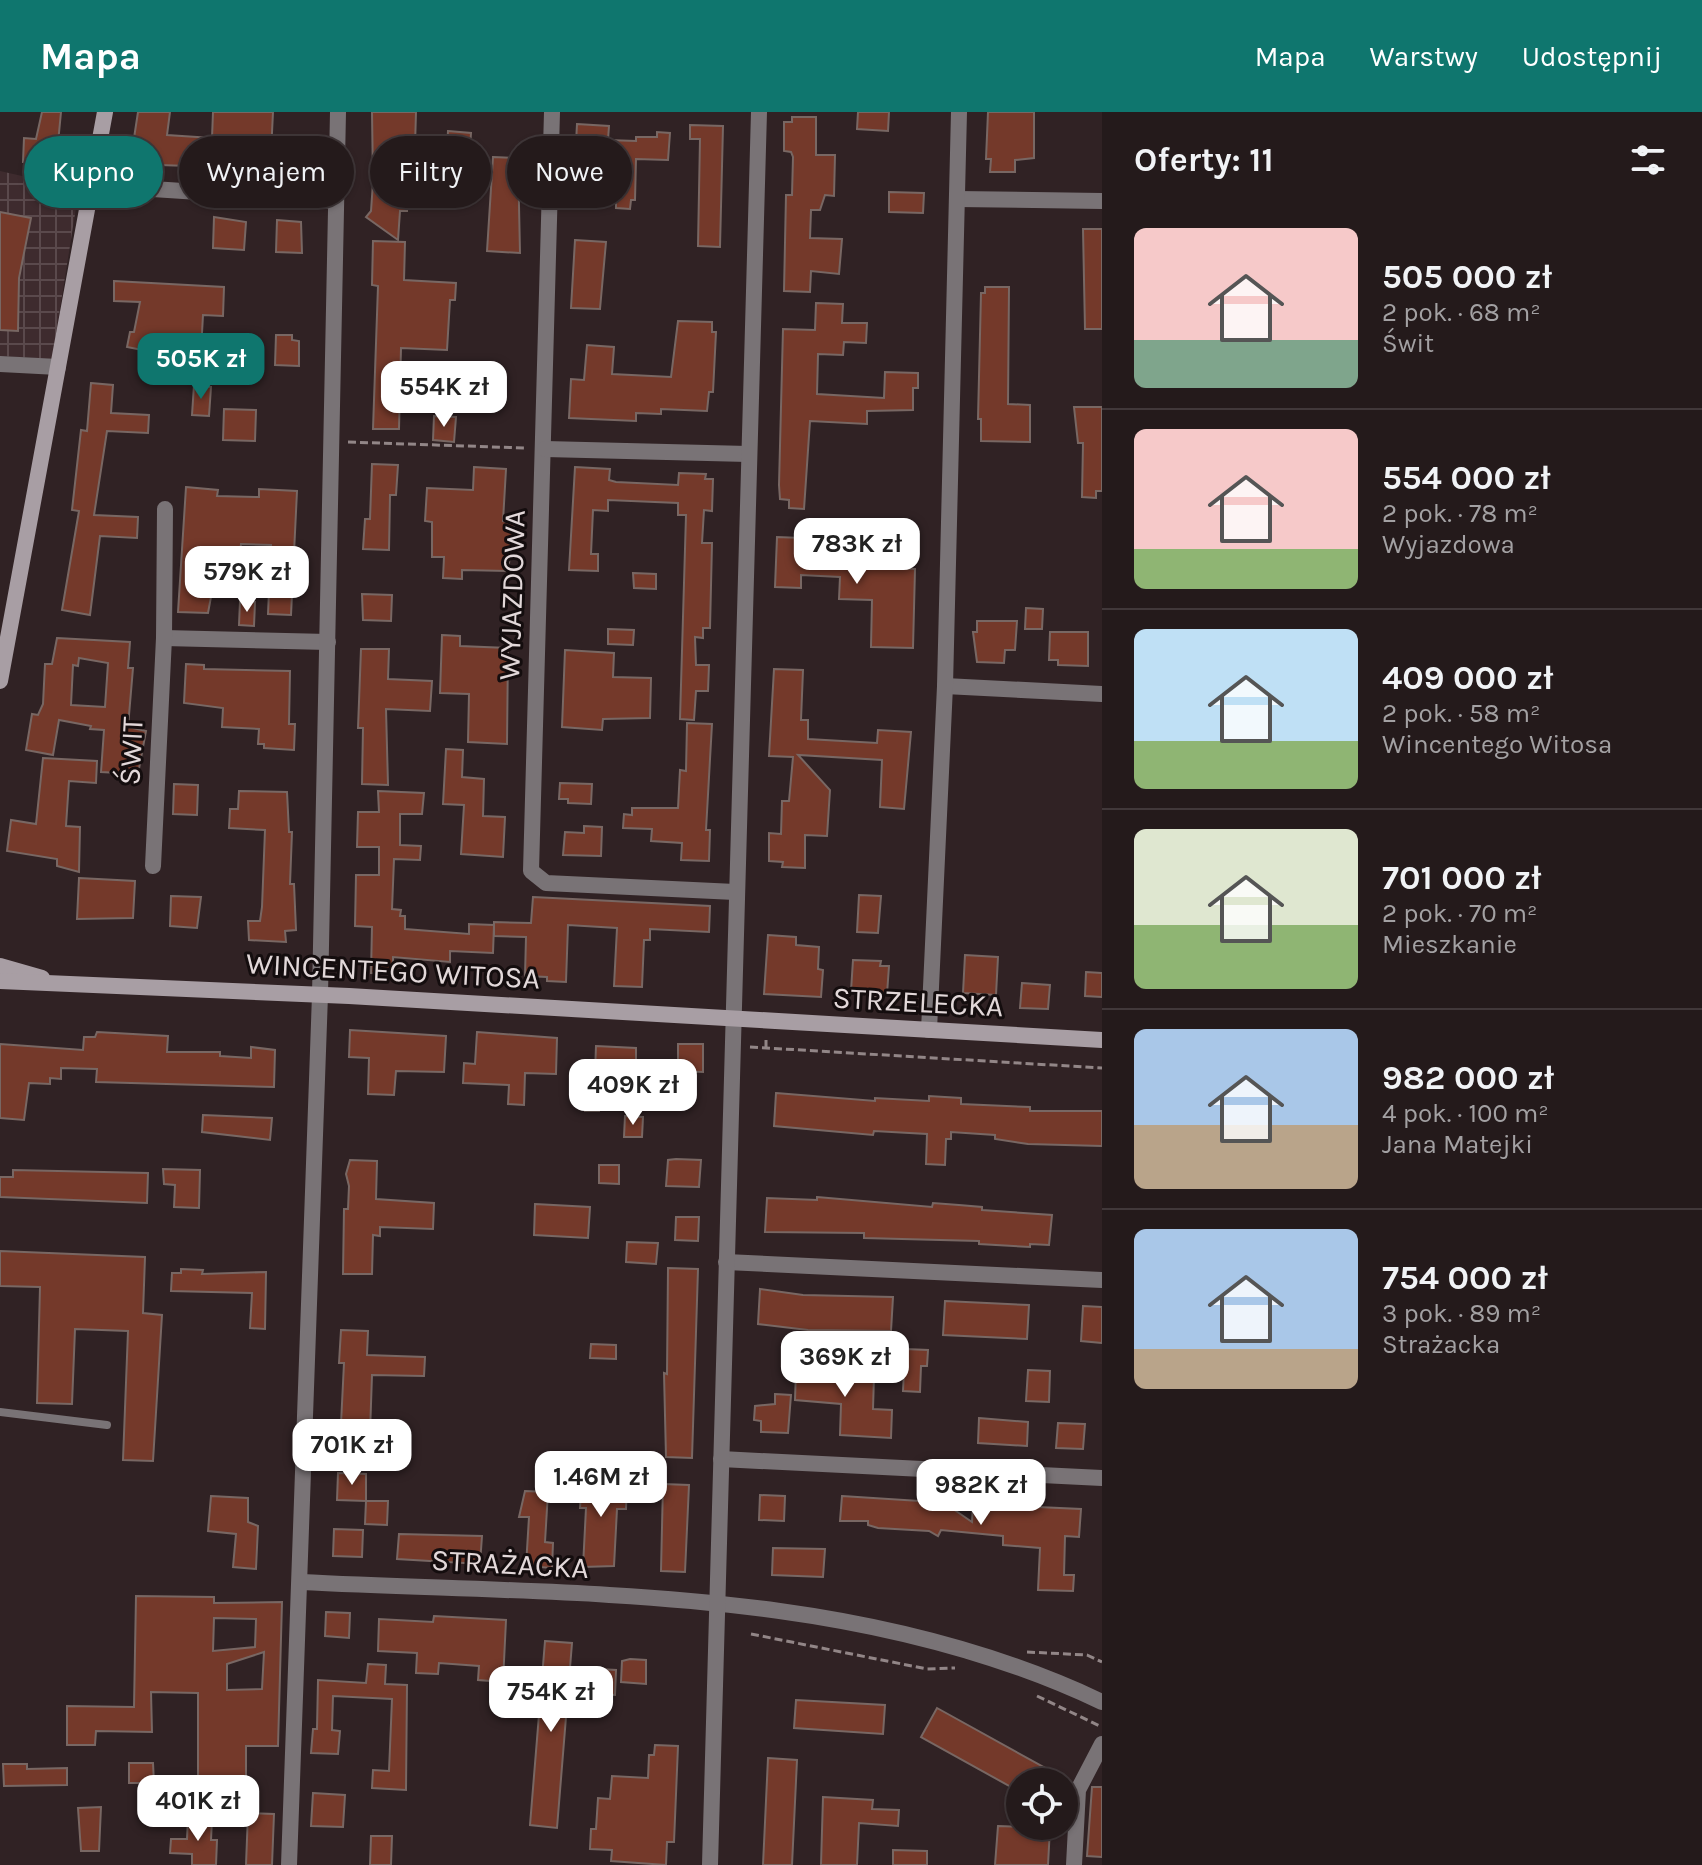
<!DOCTYPE html>
<html lang="pl">
<head>
<meta charset="utf-8">
<style>
  :root { --surface:#241a1b; --page:#2c2324; --text:#f1f3f6; --muted:#a3a1a3; --line:#41383a; --accent:#0f766e }
  body { margin:0; font-family:Karla,sans-serif; background:var(--page); color:var(--text); height:100vh; display:flex; flex-direction:column; font-size:30px; white-space:nowrap }
  * { box-sizing:border-box; margin:0 }
  p { font-size:26px; color:var(--muted) }
  .icon { flex:none; width:44px; height:44px; fill:none; stroke:currentColor; stroke-width:2; stroke-linecap:round; stroke-linejoin:round }
  .map { position:relative; flex:1; overflow:hidden }
  .panel { display:flex; flex-direction:column; background:var(--surface); width:600px }
  .panel>* { flex:none }
  .guide { position:absolute; left:24px; top:24px; width:760px; height:72px; display:flex; gap:16px }
  .fabs { position:absolute; left:1006px; top:1656px; display:grid; gap:16px }
  .fabs a { display:grid; place-items:center; width:72px; height:72px; border-radius:50%; background:var(--surface); box-shadow:0 2px 6px #0004,0 0 0 2px var(--line); font-size:40px }
  .price { position:absolute; translate:-50% -68px; padding:0 18px; border-radius:16px; background:#fff; color:#222; font-size:26px; line-height:52px; filter:drop-shadow(0 2px 4px #0008) }
  .price::after { content:''; position:absolute; left:50%; top:48px; width:24px; height:18px; margin-left:-12px; background:inherit; clip-path:polygon(0 0,100% 0,50% 100%) }
  .price.selected { background:var(--accent); color:#fff }
  ul { padding:0; list-style:none }
  li { display:flex; align-items:center; gap:24px; height:200px; padding:0 32px }
  li+li { border-top:2px solid var(--line) }
  li span { display:grid; place-items:center; flex:none; width:224px; height:160px; border-radius:12px; color:#555 }
  li>.icon { margin-inline-start:auto }
  span .icon { width:96px; height:96px; fill:#fffc; stroke-width:1 }
  li b { font-size:34px }
  h2 { display:flex; justify-content:space-between; align-items:center; height:96px; padding:0 32px; font-size:34px }
  .chip { padding:0 28px; border-radius:36px; background:var(--surface); box-shadow:0 2px 6px #0004,0 0 0 2px var(--line); font-size:28px; line-height:72px }
  .chip.selected { background:var(--accent); color:#fff }
  header { display:flex; align-items:center; gap:48px; box-sizing:border-box; height:112px; padding:0 40px; background:var(--accent); color:#fff }
  header strong { font-size:38px }
  nav { display:flex; gap:44px; margin-inline-start:auto; font-size:28px }
  main { display:flex; flex:1; min-height:0 }
  .map>svg:first-child { display:block }
  .industrial { fill:url(#industrial-grid) }
  .building { fill:#74392a; stroke:#786763; stroke-width:2; fill-rule:evenodd }
  .lines { fill:none; stroke-linecap:round; stroke-linejoin:round }
  .path { stroke:#928687; stroke-width:3; stroke-dasharray:8 4; stroke-linecap:butt }
  .lane { stroke:#797376; stroke-width:8 }
  .street { stroke:#797376; stroke-width:16 }
  .secondary { stroke:#a89ea4; stroke-width:16 }
  .labels { text-anchor:middle; stroke-width:6; stroke-linejoin:round; paint-order:stroke }
  .street-label { font-size:30px; fill:#e2d8d9; stroke:#140d0e }
</style>
</head>
<body>
<header>
<strong>Mapa</strong>
<nav><a>Mapa</a><a>Warstwy</a><a>Udostępnij</a></nav>
</header>
<main>
<div class="map">
<svg width="1102" height="1753" viewBox="0 0 1102 1753">
  <defs>
    <pattern id="industrial-grid" width="8" height="8" patternUnits="userSpaceOnUse" patternTransform="scale(2)"><rect width="8" height="8" fill="#3e2b2e"/><path d="M0 4h8M4 0v8" fill="none" stroke="#5a494c"/></pattern>
  </defs>
  <rect width="100%" height="100%" fill="#302224"/>
  <!-- industrial -->
  <polygon class="industrial" points="0,59 79,77 52,247 0,244"/>
  <!-- building -->
  <g class="building">
    <polygon points="42,0 61,0 56,52 23,50 24,26 36,27"/>
    <polygon points="138,0 170,0 167,23 212,26 213,0 273,0 271,41 219,38 218,55 130,52"/>
    <polygon points="372,0 416,0 415,34 410,34 410,47 402,47 402,85 407,85 407,99 400,99 398,128 366,105 371,99 373,70"/>
    <polygon points="858,0 889,0 888,19 857,17"/>
    <polygon points="988,0 1034,0 1034,46 1015,48 1015,60 990,60 991,47 986,47"/>
    <polygon points="792,5 816,5 816,43 835,43 834,84 825,83 820,98 811,98 810,126 842,127 839,162 811,159 810,180 784,179 786,83 792,83 793,45 791,40 784,39 784,10 792,10"/>
    <polygon points="577,12 609,14 608,28 636,29 636,25 657,25 657,20 670,21 668,48 636,47 635,88 631,88 630,97 616,96 616,87 608,87 608,80 603,80 604,36 576,31"/>
    <polygon points="690,13 723,14 720,135 698,134 700,27 690,27"/>
    <polygon points="448,19 471,21 470,37 447,36"/>
    <polygon points="286,40 310,40 309,64 286,64"/>
    <polygon points="493,45 518,46 520,141 487,139"/>
    <polygon points="889,80 924,81 923,101 889,100"/>
    <polygon points="0,100 31,106 19,166 18,219 0,218"/>
    <polygon points="214,105 246,110 244,138 213,136"/>
    <polygon points="277,108 301,110 302,141 276,140"/>
    <polygon points="1083,117 1102,117 1102,217 1085,217"/>
    <polygon points="575,128 606,130 600,197 571,196"/>
    <polygon points="373,129 405,130 404,168 456,171 455,188 450,188 447,238 401,236 399,317 373,317 378,174 372,173"/>
    <polygon points="114,169 224,175 223,204 203,203 200,257 183,256 183,246 127,235 130,220 134,220 140,190 114,189"/>
    <polygon points="985,175 1009,175 1008,292 1030,293 1030,330 981,329 981,307 978,307 981,181 985,181"/>
    <polygon points="816,191 843,192 842,211 867,211 866,231 844,230 843,243 818,242 817,282 884,286 885,260 918,261 918,276 913,276 913,298 867,299 867,312 810,309 804,397 789,396 789,388 780,387 779,373 783,217 815,218"/>
    <polygon points="678,209 712,210 712,220 716,220 713,280 709,280 707,299 661,297 661,302 636,301 636,309 569,306 571,267 584,268 587,233 614,235 612,262 671,265"/>
    <polygon points="276,223 292,223 292,228 299,229 299,254 275,253"/>
    <polygon points="91,271 113,273 111,301 149,303 148,321 107,319 94,403 138,405 137,426 100,424 90,503 62,498 79,399 72,398 81,318 87,319"/>
    <polygon points="194,273 211,275 209,304 192,303"/>
    <polygon points="1074,295 1102,295 1102,379 1096,379 1096,386 1082,385 1083,331 1078,331"/>
    <polygon points="224,297 256,298 255,329 223,328"/>
    <polygon points="434,304 456,305 454,330 433,328"/>
    <polygon points="372,352 398,353 396,383 390,383 389,438 363,437 365,407 370,407"/>
    <polygon points="474,355 506,357 503,409 514,412 508,459 462,458 462,467 443,466 444,445 432,445 432,410 425,409 427,376 473,378"/>
    <polygon points="575,355 610,357 609,368 616,370 678,373 679,361 706,362 705,367 713,367 712,399 704,398 702,431 712,431 710,516 703,516 703,526 695,525 696,553 709,553 708,579 696,579 694,608 680,607 686,403 678,403 678,391 608,388 608,399 593,398 591,442 598,442 598,459 569,458"/>
    <polygon points="186,375 218,378 217,384 259,385 259,377 297,379 291,503 268,502 271,433 241,432 240,440 219,439 217,475 213,474 208,501 178,500"/>
    <polygon points="845,419 862,420 860,445 875,446 875,455 915,457 913,536 871,535 872,488 839,487 840,465 801,463 801,476 775,475 777,425 802,426 801,441 843,444"/>
    <polygon points="633,461 656,462 656,477 634,476"/>
    <polygon points="362,482 392,483 391,509 363,508"/>
    <polygon points="240,489 255,490 254,514 239,513"/>
    <polygon points="1026,496 1043,497 1042,517 1025,517"/>
    <polygon points="977,509 1017,509 1015,538 1005,538 1004,551 977,550 973,520 977,520"/>
    <polygon points="608,517 634,518 633,533 608,532"/>
    <polygon points="1050,520 1088,520 1088,554 1058,553 1058,548 1049,548"/>
    <polygon points="442,523 460,524 460,534 508,536 507,632 468,630 469,582 440,581"/>
    <path d="M57,526L130,530L128,556H133L128,615L146,619L138,662L101,660L104,618L90,617L91,614L59,608L53,643L26,638L32,602L38,603L43,592L45,552H52ZM79,546L108,551L105,595L71,593L73,553L78,554Z"/>
    <polygon points="361,537 389,537 388,567 432,569 430,599 386,597 388,673 362,672 363,616 358,616"/>
    <polygon points="565,538 614,541 613,565 651,566 650,606 603,607 602,618 562,615"/>
    <polygon points="186,552 204,553 204,557 290,559 289,612 295,612 294,638 264,636 264,632 258,632 259,617 222,615 223,596 184,591"/>
    <polygon points="774,557 803,558 801,608 808,608 808,627 877,631 878,618 911,620 904,697 880,695 882,648 798,643 830,678 827,724 805,723 805,756 782,755 783,750 769,749 769,721 781,722 782,689 789,689 793,645 769,644"/>
    <polygon points="687,611 712,612 706,718 710,718 709,749 681,748 682,731 651,729 652,717 623,716 624,702 632,703 632,696 678,696 680,658 686,659"/>
    <polygon points="446,637 463,638 462,665 484,667 483,704 505,705 503,745 461,742 464,693 443,692"/>
    <polygon points="43,646 97,649 96,671 69,669 66,714 80,715 79,760 57,754 57,747 7,739 11,708 36,712"/>
    <polygon points="560,671 592,672 591,692 568,691 568,687 559,687"/>
    <polygon points="174,672 198,673 197,703 173,702"/>
    <polygon points="239,679 287,680 289,720 292,720 290,772 294,772 296,818 285,819 286,830 249,828 248,809 260,809 262,795 265,718 229,716 230,697 238,697"/>
    <polygon points="378,679 424,681 422,702 400,702 400,733 421,734 420,748 394,747 392,797 401,798 400,804 405,804 405,817 469,822 469,812 494,813 493,841 450,839 450,850 393,845 393,862 371,861 372,815 355,814 356,763 379,763 379,735 357,735 358,700 379,700"/>
    <polygon points="584,714 602,715 601,744 563,743 565,720 584,721"/>
    <polygon points="79,766 135,769 133,806 77,807"/>
    <polygon points="859,783 881,784 878,821 857,820"/>
    <polygon points="171,784 201,785 197,816 170,814"/>
    <polygon points="533,785 710,794 709,820 650,817 650,828 644,828 642,875 614,874 617,816 568,813 566,870 547,869 547,865 525,864 526,825 494,824 494,810 531,811"/>
    <polygon points="768,823 796,825 796,833 819,835 818,857 823,858 821,885 764,882"/>
    <polygon points="965,843 998,845 996,883 963,881"/>
    <polygon points="853,848 881,849 880,854 889,854 887,882 874,884 851,879"/>
    <polygon points="1086,860 1102,861 1102,885 1085,884"/>
    <polygon points="1022,871 1050,873 1048,897 1020,896"/>
    <polygon points="350,918 446,924 444,960 396,959 394,983 368,982 369,946 349,945"/>
    <polygon points="97,920 168,924 167,940 220,940 220,944 251,946 251,935 275,938 274,975 96,970 97,957 61,956 61,967 50,966 50,972 29,971 24,1008 0,1006 0,932 83,938 84,925 95,925"/>
    <polygon points="477,920 557,926 556,962 525,961 524,993 508,992 509,973 463,971 464,951 475,952"/>
    <polygon points="678,932 703,932 703,960 678,959"/>
    <polygon points="596,934 636,936 636,962 600,961 599,999 585,999 586,961 595,961"/>
    <polygon points="776,981 875,989 875,986 929,989 929,984 961,986 961,992 1030,995 1030,999 1102,999 1102,1034 1028,1032 995,1027 995,1023 951,1020 951,1027 946,1027 945,1053 926,1052 927,1022 874,1019 873,1023 774,1014"/>
    <polygon points="203,1003 272,1006 270,1028 202,1020"/>
    <polygon points="625,1004 643,1005 642,1025 624,1025"/>
    <polygon points="676,1047 701,1048 699,1075 666,1074 668,1048"/>
    <polygon points="350,1048 377,1049 376,1087 434,1091 433,1117 380,1115 380,1124 373,1123 372,1162 343,1162 344,1097 348,1097 349,1074 346,1062"/>
    <polygon points="599,1053 619,1053 619,1072 599,1071"/>
    <polygon points="163,1057 200,1058 199,1096 174,1095 175,1073 164,1072"/>
    <polygon points="13,1058 148,1061 147,1091 0,1085 0,1065 13,1065"/>
    <polygon points="817,1085 932,1095 933,1091 959,1093 982,1095 982,1098 1052,1103 1049,1133 1030,1132 1030,1135 979,1132 979,1129 864,1126 864,1121 765,1120 767,1086 817,1088"/>
    <polygon points="535,1092 590,1095 588,1126 534,1123"/>
    <polygon points="676,1105 699,1105 698,1129 675,1128"/>
    <polygon points="627,1130 658,1131 656,1152 626,1150"/>
    <polygon points="0,1139 145,1145 143,1201 162,1203 153,1349 123,1348 128,1219 75,1217 72,1292 37,1291 40,1175 0,1174"/>
    <polygon points="668,1156 698,1157 692,1346 666,1345 664,1261 667,1262"/>
    <polygon points="181,1157 203,1158 202,1162 266,1160 265,1217 250,1216 252,1181 171,1179 172,1161 181,1161"/>
    <polygon points="760,1177 803,1183 893,1185 891,1219 808,1218 758,1212"/>
    <polygon points="945,1189 1029,1193 1027,1227 943,1223"/>
    <polygon points="1083,1194 1102,1195 1102,1231 1081,1229"/>
    <polygon points="341,1218 368,1219 367,1243 425,1245 424,1264 372,1263 370,1321 374,1321 374,1335 340,1332 344,1251 339,1251"/>
    <polygon points="591,1232 616,1233 616,1247 590,1246"/>
    <polygon points="905,1237 928,1238 927,1254 921,1254 920,1280 903,1279"/>
    <polygon points="810,1246 827,1248 827,1261 874,1264 873,1297 892,1298 891,1326 840,1323 841,1292 795,1288 796,1258 809,1259"/>
    <polygon points="1028,1258 1050,1259 1049,1290 1026,1289"/>
    <polygon points="775,1282 791,1283 788,1321 761,1320 761,1309 754,1308 755,1294 775,1292"/>
    <polygon points="979,1306 1028,1310 1027,1334 978,1331"/>
    <polygon points="1058,1311 1085,1312 1083,1337 1056,1336"/>
    <polygon points="338,1361 366,1362 366,1389 337,1388"/>
    <polygon points="582,1365 627,1371 626,1397 617,1397 614,1454 583,1455 586,1396 580,1396"/>
    <polygon points="663,1372 689,1373 685,1460 661,1459"/>
    <polygon points="525,1379 548,1380 545,1430 553,1431 552,1456 526,1454 529,1405 519,1405"/>
    <polygon points="760,1383 785,1384 784,1409 759,1408"/>
    <polygon points="211,1384 248,1386 248,1410 258,1414 256,1457 233,1455 236,1422 208,1419"/>
    <polygon points="842,1384 935,1390 937,1386 972,1410 973,1392 1081,1397 1079,1425 1065,1424 1064,1463 1074,1463 1073,1479 1038,1478 1040,1436 1003,1433 1003,1424 941,1418 938,1424 929,1419 878,1416 868,1413 868,1409 840,1409"/>
    <polygon points="366,1389 388,1389 387,1413 365,1412"/>
    <polygon points="334,1417 363,1418 362,1445 333,1444"/>
    <polygon points="399,1422 482,1424 480,1452 397,1447"/>
    <polygon points="773,1436 825,1437 823,1465 772,1463"/>
    <path d="M136,1484L214,1485V1491L282,1490L278,1634H246V1669L198,1670V1581L151,1580L152,1620L96,1619L95,1633H67V1594L134,1595ZM214,1506L256,1507L255,1535L213,1539ZM264,1540L262,1577L227,1578V1552Z"/>
    <polygon points="326,1500 350,1501 349,1526 325,1524"/>
    <polygon points="434,1504 506,1508 503,1570 478,1568 479,1554 439,1551 438,1562 416,1561 417,1541 378,1539 379,1507 433,1510"/>
    <polygon points="545,1529 572,1531 557,1716 530,1713"/>
    <polygon points="630,1547 646,1548 646,1572 621,1570 622,1549"/>
    <polygon points="368,1552 386,1553 385,1572 407,1573 406,1678 372,1676 373,1658 389,1659 392,1587 333,1584 332,1618 340,1619 338,1642 311,1641 313,1617 317,1617 318,1568 366,1571"/>
    <polygon points="599,1557 616,1558 615,1583 598,1582"/>
    <polygon points="796,1588 885,1593 883,1622 794,1616"/>
    <polygon points="937,1596 1047,1657 1040,1670 1020,1670 1020,1680 921,1625"/>
    <polygon points="655,1633 678,1634 674,1730 667,1730 666,1753 611,1749 612,1738 590,1737 591,1717 596,1717 598,1686 610,1687 612,1664 648,1666 649,1643 654,1643"/>
    <polygon points="768,1646 797,1648 792,1753 763,1753"/>
    <polygon points="129,1651 153,1651 154,1671 129,1671"/>
    <polygon points="3,1652 27,1652 27,1657 67,1656 67,1673 4,1674"/>
    <polygon points="1092,1675 1102,1675 1102,1745 1087,1744"/>
    <polygon points="313,1681 345,1683 343,1715 311,1714"/>
    <polygon points="823,1685 873,1688 872,1697 899,1698 898,1714 859,1711 857,1753 821,1753"/>
    <polygon points="101,1695 99,1739 81,1739 78,1696"/>
    <polygon points="248,1701 274,1702 272,1753 246,1753"/>
    <polygon points="188,1706 212,1707 211,1728 217,1728 216,1753 192,1753 192,1742 170,1741 171,1727 187,1727"/>
    <polygon points="998,1714 1050,1716 1048,1753 995,1753"/>
    <polygon points="371,1724 392,1724 391,1753 370,1753"/>
    <polygon points="893,1738 927,1739 927,1753 893,1753"/>
  </g>
  <g class="lines">
    <!-- path -->
    <g class="path">
      <polyline points="348,330 524,336"/>
      <polyline points="750,935 1102,956"/>
      <polyline points="766,936 766,925"/>
      <polyline points="751,1522 927,1557 955,1556"/>
      <polyline points="1027,1540 1087,1543 1102,1550"/>
      <polyline points="1037,1584 1102,1615"/>
    </g>
    <!-- lane -->
    <polyline class="lane" points="0,1300 107,1313"/>
    <!-- street -->
    <g class="street">
      <polyline points="552,0 531,759 546,771 735,780"/>
      <polyline points="91,73 335,89"/>
      <polyline points="957,87 1102,89"/>
      <polyline points="0,252 58,255"/>
      <polyline points="545,337 748,342"/>
      <polyline points="164,526 328,530"/>
      <polyline points="945,574 1102,582"/>
      <polyline points="153,754 164,526 165,397"/>
      <polyline points="929,918 945,574 959,0"/>
      <polyline points="726,1150 1102,1168"/>
      <polyline points="721,1347 1102,1366"/>
      <path d="M301,1470C570,1484 852,1471 1102,1590"/>
      <polyline points="289,1753 320,883 338,0"/>
      <polyline points="710,1753 759,0"/>
      <polyline points="1074,1753 1078,1678 1102,1632"/>
    </g>
    <!-- secondary -->
    <g class="secondary">
      <polyline points="0,569 105,0"/>
      <polyline points="0,854 42,866"/>
      <polyline points="0,869 349,884 1102,928"/>
    </g>
  </g>
  <g class="labels">
    <!-- street labels -->
    <g class="street-label">
      <text transform="translate(512 483) rotate(-88)" y="10">WYJAZDOWA</text>
      <text transform="translate(131 639) rotate(-87)" y="10">ŚWIT</text>
      <text transform="translate(393 859) rotate(3)" y="10">WINCENTEGO WITOSA</text>
      <text transform="translate(918 890) rotate(3)" y="10">STRZELECKA</text>
      <text transform="translate(510 1452) rotate(3)" y="10">STRAŻACKA</text>
    </g>
  </g>
</svg>
<div class="fabs">
<a><svg class="icon" aria-label="locate" viewBox="0 0 24 24"><circle cx="12" cy="12" r="6"/><path d="M12 2v4M12 18v4M2 12h4M18 12h4"/></svg></a>
</div>
<b class="price selected" style="left:201px;top:289px">505K zł</b>
<b class="price" style="left:444px;top:317px">554K zł</b>
<b class="price" style="left:857px;top:474px">783K zł</b>
<b class="price" style="left:247px;top:502px">579K zł</b>
<b class="price" style="left:633px;top:1015px">409K zł</b>
<b class="price" style="left:845px;top:1287px">369K zł</b>
<b class="price" style="left:352px;top:1375px">701K zł</b>
<b class="price" style="left:601px;top:1407px">1.46M zł</b>
<b class="price" style="left:981px;top:1415px">982K zł</b>
<b class="price" style="left:551px;top:1622px">754K zł</b>
<b class="price" style="left:198px;top:1731px">401K zł</b>
<div class="guide">
<a class="chip selected">Kupno</a>
<a class="chip">Wynajem</a>
<a class="chip">Filtry</a>
<a class="chip">Nowe</a>
</div>
</div>
<section class="panel">
<h2>Oferty: 11<svg class="icon" aria-label="filters" viewBox="0 0 24 24"><path d="M4 7h16M4 17h16"/><circle cx="9" cy="7" r="2"/><circle cx="15" cy="17" r="2"/></svg></h2>
<ul>
<li><span style="background:linear-gradient(#f6c9c9 70%,#7fa58c 0)"><svg class="icon" aria-label="home" viewBox="0 0 24 24"><path d="M3 11l9-7 9 7M6 9v11h12V9"/></svg></span><div><b>505 000 zł</b><p>2 pok. · 68 m²</p><p>Świt</p></div></li>
<li><span style="background:linear-gradient(#f6c9c9 75%,#8fb573 0)"><svg class="icon" aria-label="home" viewBox="0 0 24 24"><path d="M3 11l9-7 9 7M6 9v11h12V9"/></svg></span><div><b>554 000 zł</b><p>2 pok. · 78 m²</p><p>Wyjazdowa</p></div></li>
<li><span style="background:linear-gradient(#bfe0f5 70%,#8fb573 0)"><svg class="icon" aria-label="home" viewBox="0 0 24 24"><path d="M3 11l9-7 9 7M6 9v11h12V9"/></svg></span><div><b>409 000 zł</b><p>2 pok. · 58 m²</p><p>Wincentego Witosa</p></div></li>
<li><span style="background:linear-gradient(#dfe7d0 60%,#8fb573 0)"><svg class="icon" aria-label="home" viewBox="0 0 24 24"><path d="M3 11l9-7 9 7M6 9v11h12V9"/></svg></span><div><b>701 000 zł</b><p>2 pok. · 70 m²</p><p>Mieszkanie</p></div></li>
<li><span style="background:linear-gradient(#a9c7e8 60%,#b9a48a 0)"><svg class="icon" aria-label="home" viewBox="0 0 24 24"><path d="M3 11l9-7 9 7M6 9v11h12V9"/></svg></span><div><b>982 000 zł</b><p>4 pok. · 100 m²</p><p>Jana Matejki</p></div></li>
<li><span style="background:linear-gradient(#a9c7e8 75%,#b9a48a 0)"><svg class="icon" aria-label="home" viewBox="0 0 24 24"><path d="M3 11l9-7 9 7M6 9v11h12V9"/></svg></span><div><b>754 000 zł</b><p>3 pok. · 89 m²</p><p>Strażacka</p></div></li>
</ul>
</section>
</main>
</body>
</html>
